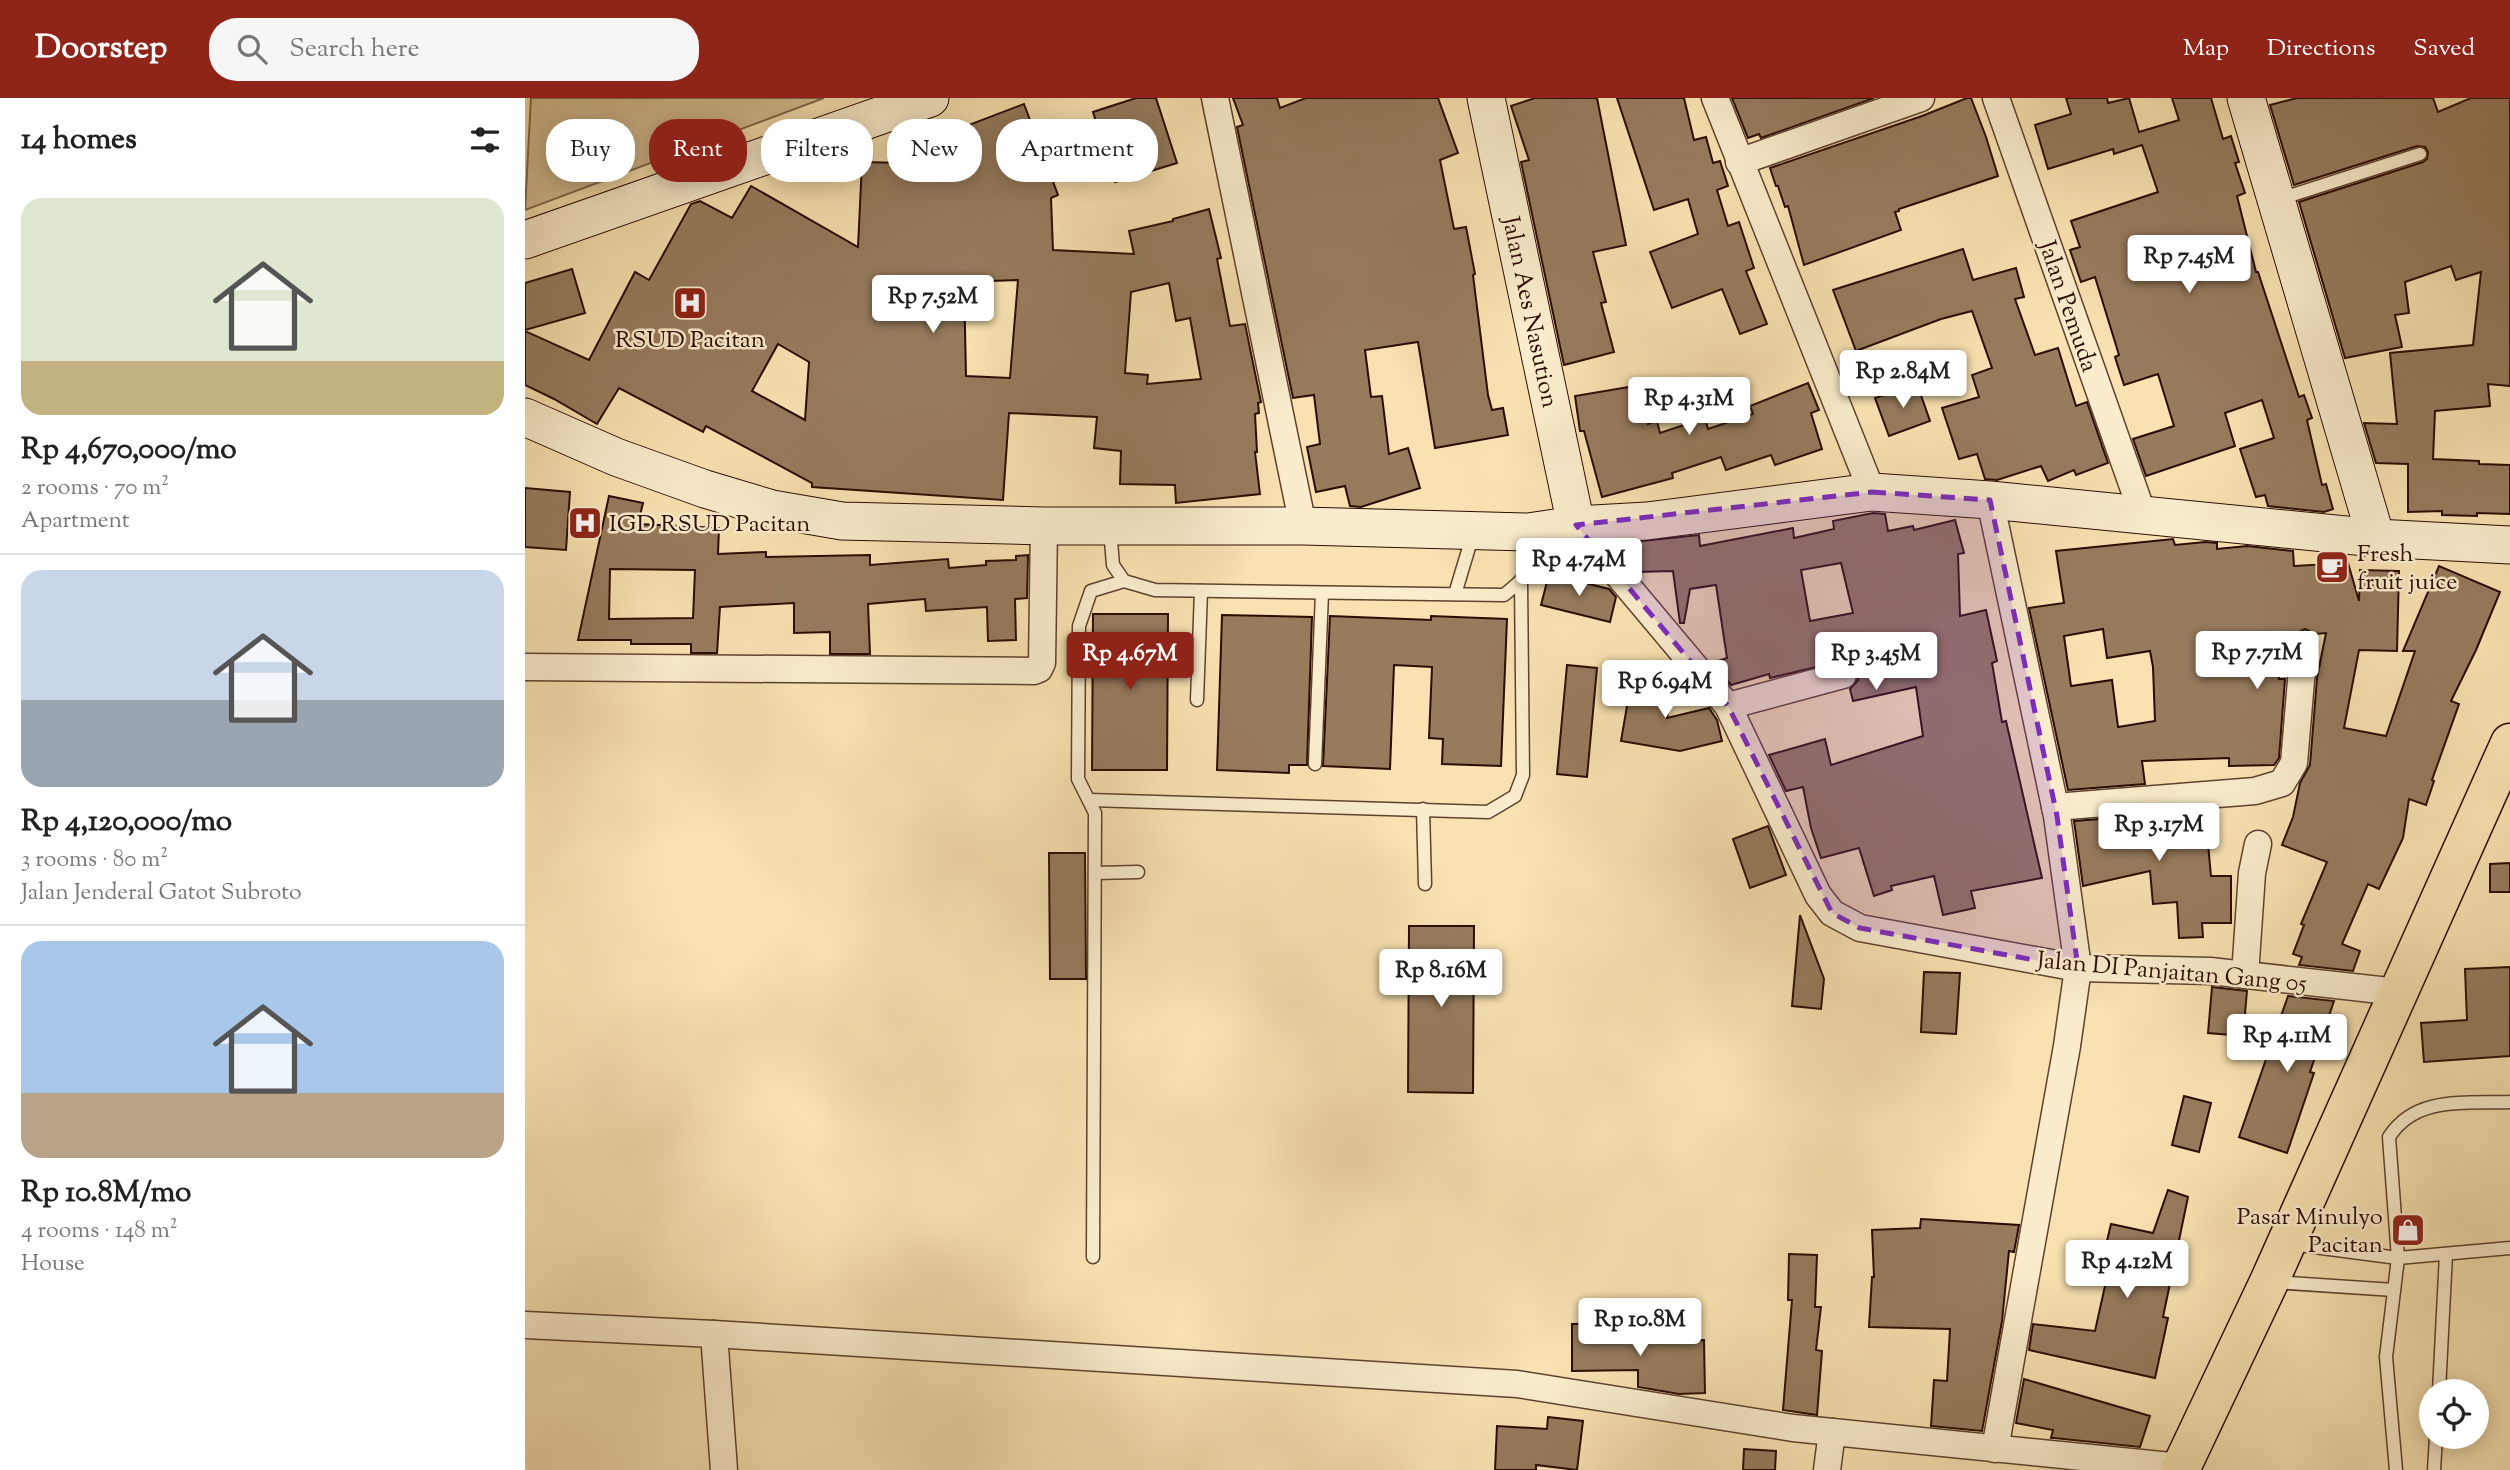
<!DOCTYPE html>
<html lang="en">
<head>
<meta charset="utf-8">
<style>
  :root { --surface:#fff; --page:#f6f6f6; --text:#222; --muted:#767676; --line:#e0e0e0; --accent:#8f2418 }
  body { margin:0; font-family:"Sorts Mill Goudy",serif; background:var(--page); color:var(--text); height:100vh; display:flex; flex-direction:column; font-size:26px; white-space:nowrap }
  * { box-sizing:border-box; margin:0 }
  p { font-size:23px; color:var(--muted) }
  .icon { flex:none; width:38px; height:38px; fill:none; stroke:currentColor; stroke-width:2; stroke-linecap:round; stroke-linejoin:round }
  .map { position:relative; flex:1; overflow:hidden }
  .drawer { display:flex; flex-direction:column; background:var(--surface); width:525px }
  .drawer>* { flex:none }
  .banner { position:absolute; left:21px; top:21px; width:665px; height:63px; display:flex; gap:14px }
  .fabs { position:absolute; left:1894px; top:1281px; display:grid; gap:14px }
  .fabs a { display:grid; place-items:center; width:70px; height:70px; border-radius:50%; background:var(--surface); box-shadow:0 4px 18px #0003; font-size:35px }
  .price { position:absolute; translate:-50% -60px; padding:0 16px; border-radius:7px; background:#fff; color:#222; font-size:23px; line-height:46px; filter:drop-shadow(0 2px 4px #0008) }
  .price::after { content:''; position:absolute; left:50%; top:42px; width:21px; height:16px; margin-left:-10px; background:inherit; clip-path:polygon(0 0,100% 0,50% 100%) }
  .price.active { background:var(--accent); color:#fff }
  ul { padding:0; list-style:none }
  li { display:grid; align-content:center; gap:14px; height:371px; padding:0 21px }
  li+li { border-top:2px solid var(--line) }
  li span { display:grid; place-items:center; height:217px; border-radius:21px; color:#555 }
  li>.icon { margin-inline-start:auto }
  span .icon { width:126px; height:126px; fill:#fffc; stroke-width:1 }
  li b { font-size:30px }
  h2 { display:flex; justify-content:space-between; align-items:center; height:84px; padding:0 21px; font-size:30px }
  .tag { padding:0 24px; border-radius:28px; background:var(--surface); box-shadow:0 4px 18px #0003; font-size:24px; line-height:63px }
  .tag.active { background:var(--accent); color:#fff }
  header { display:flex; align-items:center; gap:42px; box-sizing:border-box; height:98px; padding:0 35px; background:var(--accent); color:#fff }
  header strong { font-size:33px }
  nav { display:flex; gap:38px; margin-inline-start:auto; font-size:24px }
  .search { width:490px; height:63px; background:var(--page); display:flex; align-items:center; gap:18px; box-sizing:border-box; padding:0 24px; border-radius:28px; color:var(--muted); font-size:26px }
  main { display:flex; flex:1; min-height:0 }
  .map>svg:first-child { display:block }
  .green { fill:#d5be93; stroke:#80654a; stroke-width:2 }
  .building { fill:#967b5d; stroke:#2b0c02; stroke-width:2; fill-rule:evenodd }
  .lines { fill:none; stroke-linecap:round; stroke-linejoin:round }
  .lane-casing { stroke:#5e422e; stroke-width:15 }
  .street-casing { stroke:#5e422e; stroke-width:29 }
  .secondary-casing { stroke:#2b0c02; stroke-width:39 }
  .highway-casing { stroke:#2b0c02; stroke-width:41 }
  .lane { stroke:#faeccc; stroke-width:12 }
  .street { stroke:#faeccc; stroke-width:26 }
  .secondary { stroke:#faeccc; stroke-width:37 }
  .highway { stroke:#f8e2b1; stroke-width:38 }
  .marked { fill:#7b2cbf; fill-opacity:0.2; stroke:#7b2cbf; stroke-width:5; stroke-dasharray:14 9; stroke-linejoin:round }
  .labels { text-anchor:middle; stroke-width:5; stroke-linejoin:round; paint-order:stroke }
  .street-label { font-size:24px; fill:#2b0c02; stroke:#faeccc }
  .poi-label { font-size:24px; fill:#2b0c02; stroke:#faeccc; text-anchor:start }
</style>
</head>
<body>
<header>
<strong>Doorstep</strong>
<div class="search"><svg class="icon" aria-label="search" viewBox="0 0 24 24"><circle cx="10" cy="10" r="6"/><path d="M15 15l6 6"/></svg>Search here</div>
<nav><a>Map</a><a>Directions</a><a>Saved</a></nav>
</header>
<main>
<section class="drawer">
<h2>14 homes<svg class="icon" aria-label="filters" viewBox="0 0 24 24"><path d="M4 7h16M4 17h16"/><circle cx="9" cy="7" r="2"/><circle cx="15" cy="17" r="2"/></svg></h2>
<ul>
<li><span style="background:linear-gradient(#dfe7d0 75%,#c2b280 0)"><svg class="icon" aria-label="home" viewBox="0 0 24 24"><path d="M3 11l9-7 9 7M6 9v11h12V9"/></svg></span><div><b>Rp 4,670,000/mo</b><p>2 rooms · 70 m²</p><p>Apartment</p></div></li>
<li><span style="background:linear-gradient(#c9d6e8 60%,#9aa5b1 0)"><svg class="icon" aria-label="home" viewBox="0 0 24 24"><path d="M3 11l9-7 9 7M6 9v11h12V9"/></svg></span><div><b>Rp 4,120,000/mo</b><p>3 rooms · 80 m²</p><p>Jalan Jenderal Gatot Subroto</p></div></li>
<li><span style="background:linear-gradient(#a9c7e8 70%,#b9a48a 0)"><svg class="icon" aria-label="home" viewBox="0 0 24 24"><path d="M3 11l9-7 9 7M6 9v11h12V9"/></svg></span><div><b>Rp 10.8M/mo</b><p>4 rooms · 148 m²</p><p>House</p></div></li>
</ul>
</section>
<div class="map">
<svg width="1985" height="1372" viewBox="0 0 1985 1372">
  <rect width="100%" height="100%" fill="#f8e2b1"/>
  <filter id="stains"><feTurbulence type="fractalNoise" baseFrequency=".00286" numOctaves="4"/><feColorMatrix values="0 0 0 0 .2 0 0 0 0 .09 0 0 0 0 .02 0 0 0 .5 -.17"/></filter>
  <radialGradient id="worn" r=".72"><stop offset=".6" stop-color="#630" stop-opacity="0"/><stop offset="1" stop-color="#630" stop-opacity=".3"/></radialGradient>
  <!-- green -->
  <polygon class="green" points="6,0 299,0 0,112"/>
  <!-- building -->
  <g class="building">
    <polygon points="611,0 631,0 652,65 590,84 568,14"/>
    <polygon points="708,0 752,0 755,10 781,0 913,0 933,55 915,62 929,131 941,129 950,176 948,177 963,297 967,312 978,310 983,337 910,350 893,244 840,252 846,299 857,298 864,356 883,350 895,390 836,409 825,408 820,388 791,394 782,349 795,346 789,297 768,300 712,29 718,27"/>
    <polygon points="1010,0 1072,0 1101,147 1068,154 1081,204 1076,205 1089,254 1039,267 996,64 1004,62 986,8"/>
    <polygon points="1092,0 1159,0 1169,42 1181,39 1188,65 1195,63 1203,88 1192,92 1203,128 1214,124 1229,170 1221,173 1242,226 1215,236 1197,191 1147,210 1125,154 1173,136 1163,101 1129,112"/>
    <polygon points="1207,0 1349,0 1236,40 1234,36 1223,40"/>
    <polygon points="1442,0 1446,0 1461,39 1473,78 1374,111 1374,113 1370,114 1376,132 1279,167 1263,108 1260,109 1253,88 1251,88 1245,70 1397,18"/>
    <polygon points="1541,0 1582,0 1583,5 1604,0 1614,34 1654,22 1647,0 1686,0 1698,41 1706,38 1714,64 1710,65 1720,95 1712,98 1731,174 1733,174 1774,299 1779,297 1787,320 1782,322 1797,387 1801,386 1808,411 1799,414 1743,408 1740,397 1731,399 1715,351 1749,340 1737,302 1700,315 1710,348 1621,378 1608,341 1649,328 1633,276 1599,287 1590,259 1594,257 1570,179 1556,184 1545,152 1555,149 1546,123 1633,94 1617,47 1589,56 1588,51 1523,71 1510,27 1546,16"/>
    <polygon points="1772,0 1908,0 1913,14 1946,0 1985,0 1985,288 1963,286 1965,308 1910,313 1908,361 1954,363 1954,366 1985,367 1985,416 1952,415 1952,418 1917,417 1917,413 1883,414 1883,366 1851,365 1839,325 1872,326 1865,255 1948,247 1956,174 1931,182 1926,168 1880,184 1884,215 1870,217 1877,249 1820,260 1774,104 1898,64 1902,61 1903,54 1900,49 1892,48 1769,87 1745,7"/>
    <path d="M499,6L533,97L526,100L528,152L609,156L604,133L648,123V121L684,111L696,160L692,161L705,228L720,226L736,304L733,305L734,315L730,316L732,354H730L735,396L651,405L650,387L595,386L596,353L569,350L572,319L484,315L478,402L287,389V385L181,328L178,334L94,290L72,326L29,301L0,287V233L64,262L110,174L124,182L166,106L175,103L207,120L226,88L333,149L337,64L381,65L380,75L444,74L428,33ZM493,182L485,280L441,278L439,184ZM644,185L651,223L665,220L676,281L622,286L623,277L600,275L606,194ZM253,246L284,264L280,322L227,293Z"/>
    <polygon points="1438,151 1448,182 1491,170 1499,199 1490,201 1510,257 1533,250 1551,308 1562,304 1583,365 1551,377 1549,372 1523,383 1516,368 1472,382 1460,381 1452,356 1434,361 1417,310 1454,299 1447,277 1467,270 1447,213 1416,221 1331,253 1308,192"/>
    <polygon points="47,171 60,215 0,232 0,185"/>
    <polygon points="1283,285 1294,312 1286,315 1297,351 1250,367 1246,357 1201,372 1196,359 1147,375 1148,380 1077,399 1059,333 1055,333 1050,298 1116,287 1123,326 1132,323 1135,335 1180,320 1183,331 1228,316 1225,308"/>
    <polygon points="1392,286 1405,323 1364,338 1350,300"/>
    <polygon points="0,390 45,394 41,452 0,449"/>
    <path d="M84,398L118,405L113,426L194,430L193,456L241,454V459L345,457V467L423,461L424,470L461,467V463L491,462V458L503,457L502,500L490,501L491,542L463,543L462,509L401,513L400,501L343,506L345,556H305V534L269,535V505L195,509L192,555H166V546H106V542H53ZM85,471L170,472L168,520L84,521Z"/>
    <path d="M1348,415L1360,416L1363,433L1388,428L1389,432L1430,422L1439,455L1433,456L1435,518L1461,512L1472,563L1467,565L1477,624L1481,623L1517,780L1446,793L1450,810L1418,817L1409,778L1366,788L1367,792L1349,798L1334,750L1296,760L1286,730L1278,689L1261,693L1244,657L1300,641L1306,667L1398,638L1391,589L1328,603L1325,591L1333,582V574L1329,565L1321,562L1245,580L1244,576L1206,587L1187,565L1202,560L1191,487L1165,491L1159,525H1155L1148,473L1111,474L1088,446L1174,437L1175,448L1268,430L1269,440L1309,431L1308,423ZM1316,465L1328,515L1285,523L1276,472Z"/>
    <path d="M1648,441L1650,447L1680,444L1692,445V451L1722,448L1768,453L1769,468L1823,465L1834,503L1835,472L1874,473L1872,553L1834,552L1819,630L1861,638L1890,553H1878L1914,468L1975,494L1951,552L1926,603L1934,606L1907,682L1909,683L1901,707L1884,701L1878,740L1854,791L1843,786L1817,846L1835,853L1828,873L1774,867L1777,859L1768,856L1779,827L1776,826L1802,764L1757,747L1768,719L1775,685L1785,667L1792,580L1801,535L1790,536L1780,531L1767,537L1754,538V581H1760L1754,660L1749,667L1704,668V660L1617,663L1620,686L1543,692L1504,510L1539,505L1531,453ZM1578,531L1582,560L1625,553L1628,569L1630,623L1593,629L1587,582L1546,588L1539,538Z"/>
    <polygon points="1024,476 1084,491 1091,499 1085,524 1016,507"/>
    <polygon points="568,516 643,516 642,672 567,672"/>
    <polygon points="697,517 787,519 782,667 764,667 764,675 692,672"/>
    <polygon points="805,518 906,522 906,518 982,521 976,668 917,666 918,641 904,640 907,569 869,567 865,671 798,668"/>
    <polygon points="1042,567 1072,570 1062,679 1032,676"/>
    <polygon points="1107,579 1148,586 1142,620 1184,610 1192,622 1197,643 1155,653 1096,643"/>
    <polygon points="1680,713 1686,778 1706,778 1706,825 1677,825 1678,839 1654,840 1652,804 1628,806 1625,773 1558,788 1549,723"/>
    <polygon points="1243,728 1261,777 1225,790 1208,741"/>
    <polygon points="524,755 560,755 561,881 525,881"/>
    <polygon points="1985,765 1985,794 1965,794 1965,766"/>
    <polygon points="1275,817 1299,881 1296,911 1267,908"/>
    <polygon points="884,828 949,828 948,995 883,994"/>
    <polygon points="1985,869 1985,958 1899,964 1896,925 1942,922 1940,871"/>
    <polygon points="1399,874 1435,875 1431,936 1396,934"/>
    <polygon points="1687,889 1722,893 1718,938 1683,935"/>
    <polygon points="1763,898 1809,903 1785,974 1789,975 1762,1055 1714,1039"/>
    <polygon points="1659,998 1686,1005 1674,1054 1647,1047"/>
    <polygon points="1643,1092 1663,1099 1638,1219 1643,1220 1630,1280 1504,1252 1508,1226 1570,1233 1584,1170 1576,1168 1586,1126 1628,1135"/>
    <polygon points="1396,1121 1494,1127 1489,1154 1484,1153 1477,1223 1457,1333 1406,1328 1409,1282 1422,1283 1425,1231 1344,1229 1347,1179 1349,1179 1347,1132 1395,1130"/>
    <polygon points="1264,1156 1292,1157 1290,1209 1296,1209 1291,1252 1297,1253 1292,1317 1258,1312 1267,1202 1263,1202"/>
    <polygon points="1106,1225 1106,1244 1179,1242 1180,1295 1154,1296 1113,1289 1113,1272 1047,1273 1047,1226"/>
    <polygon points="1499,1281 1625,1318 1615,1349 1529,1340 1526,1340 1528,1332 1491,1325"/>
    <polygon points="1023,1319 1058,1323 1052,1372 1011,1367 1011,1372 970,1372 972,1328 1022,1331"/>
    <polygon points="1219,1351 1251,1353 1250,1372 1218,1372"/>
  </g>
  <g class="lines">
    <!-- lane casing -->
    <g class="lane-casing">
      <g id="lane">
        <polyline points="1755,101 1895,56"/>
        <path d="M585,431L588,467L599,483L630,492L979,497C1006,475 1006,473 1003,438"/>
        <polyline points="930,496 948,436"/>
        <polyline points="672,602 676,493"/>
        <polyline points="790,666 797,495"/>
        <polyline points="564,702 963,714 990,698 998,677 996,484"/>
        <polyline points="898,711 900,786"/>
        <polyline points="570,775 613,774"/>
        <polyline points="1766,1146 1873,1160 1985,1150"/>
        <polyline points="568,1159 570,715 553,681 554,528 566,493 599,483"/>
        <polyline points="1748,1184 1869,1192"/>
        <polyline points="1914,1293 1921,1156"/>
        <path d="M1871,1372L1861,1259L1873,1160L1864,1039C1891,997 1941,1006 1985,1004"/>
        <polyline points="1909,1372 1911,1339"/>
      </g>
    </g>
    <!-- street casing -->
    <g class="street-casing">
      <g id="street">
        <polyline points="690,0 778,428"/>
        <polyline points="1190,0 1347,394"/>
        <polyline points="1471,0 1618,417"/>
        <polyline points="1214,64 1396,0"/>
        <polyline points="1465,402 1532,718 1553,870 1542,948 1470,1351"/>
        <polyline points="1051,427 1203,608 1293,797 1307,815 1335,830 1553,870 1685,873 1873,894"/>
        <polyline points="0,569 509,573 514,571 517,565 519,428"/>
        <polyline points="1203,608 1318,577"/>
        <polyline points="1530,709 1730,693 1757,685 1769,665 1779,547"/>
        <polyline points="1720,877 1727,775 1733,746"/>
        <polyline points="0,1227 189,1236 992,1286 1268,1330 1656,1369"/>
        <polyline points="189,1236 199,1372"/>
        <polyline points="1302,1372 1307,1334"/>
      </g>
    </g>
    <!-- secondary casing -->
    <g class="secondary-casing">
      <g id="secondary">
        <polyline points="961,0 1051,427"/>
        <polyline points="1721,0 1851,440"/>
        <polyline points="0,142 405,0"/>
        <polyline points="0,319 91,359 180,391 247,411 317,423 519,428 778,428 1003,434 1051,427 1122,423 1347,394 1465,402 1851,440 1985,447"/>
      </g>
    </g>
    <!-- highway casing -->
    <g class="highway-casing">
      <polyline id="highway" points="1655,1372 1744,1184 1985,645"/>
    </g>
    <!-- lane -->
    <use href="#lane" class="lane"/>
    <!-- street -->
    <use href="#street" class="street"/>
    <!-- secondary -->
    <use href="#secondary" class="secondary"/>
    <!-- highway -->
    <use href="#highway" class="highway"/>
  </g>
  <!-- marked area -->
  <path class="marked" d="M1347,394L1465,402L1532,718L1553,870L1335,830L1307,815L1203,608L1051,427Z"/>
  <!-- icons -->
  <defs>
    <g id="hospital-square" transform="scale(1.75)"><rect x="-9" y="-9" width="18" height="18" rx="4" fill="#8f2418" stroke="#faeccc"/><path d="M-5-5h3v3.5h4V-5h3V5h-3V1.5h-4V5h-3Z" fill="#fff"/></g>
    <g id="cafe-square" transform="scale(1.75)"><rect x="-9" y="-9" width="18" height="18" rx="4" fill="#8f2418" stroke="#faeccc"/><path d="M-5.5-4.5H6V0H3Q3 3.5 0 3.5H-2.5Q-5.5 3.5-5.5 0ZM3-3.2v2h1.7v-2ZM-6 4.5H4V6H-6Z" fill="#fff"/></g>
    <g id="shop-square" transform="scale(1.75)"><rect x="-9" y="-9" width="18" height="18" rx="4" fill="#8f2418" stroke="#faeccc"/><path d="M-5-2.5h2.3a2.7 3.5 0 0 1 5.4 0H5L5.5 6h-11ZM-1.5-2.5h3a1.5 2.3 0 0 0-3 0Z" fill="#fff"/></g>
  </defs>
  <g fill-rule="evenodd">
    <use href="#hospital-square" x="165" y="205"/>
    <use href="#hospital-square" x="60" y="425"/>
    <use href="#cafe-square" x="1807" y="469"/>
    <use href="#shop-square" x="1883" y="1132"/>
  </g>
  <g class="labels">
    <!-- street labels -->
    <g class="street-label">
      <text transform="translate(1544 208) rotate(71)" y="8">Jalan Pemuda</text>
      <text transform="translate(1006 214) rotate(78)" y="8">Jalan Aes Nasution</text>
      <text transform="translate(1647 873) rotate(5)" y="8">Jalan DI Panjaitan Gang 05</text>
    </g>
    <!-- poi labels -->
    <g class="poi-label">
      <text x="165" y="249" text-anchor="middle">RSUD Pacitan</text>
      <text x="84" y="433">IGD RSUD Pacitan</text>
      <text x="1832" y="463">Fresh<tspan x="1832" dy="28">fruit juice</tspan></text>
      <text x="1858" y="1126" text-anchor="end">Pasar Minulyo<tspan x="1858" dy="28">Pacitan</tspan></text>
    </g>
  </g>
  <rect width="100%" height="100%" filter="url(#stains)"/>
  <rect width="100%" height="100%" fill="url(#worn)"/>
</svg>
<div class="fabs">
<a><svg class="icon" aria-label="locate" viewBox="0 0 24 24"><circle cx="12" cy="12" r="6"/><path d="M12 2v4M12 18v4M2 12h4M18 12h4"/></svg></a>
</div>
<b class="price" style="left:1664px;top:197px">Rp 7.45M</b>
<b class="price" style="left:408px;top:237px">Rp 7.52M</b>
<b class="price" style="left:1378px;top:312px">Rp 2.84M</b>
<b class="price" style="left:1164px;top:339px">Rp 4.31M</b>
<b class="price" style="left:1054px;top:500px">Rp 4.74M</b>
<b class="price" style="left:1732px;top:593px">Rp 7.71M</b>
<b class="price active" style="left:605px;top:594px">Rp 4.67M</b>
<b class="price" style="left:1351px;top:594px">Rp 3.45M</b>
<b class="price" style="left:1140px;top:622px">Rp 6.94M</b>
<b class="price" style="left:1634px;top:765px">Rp 3.17M</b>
<b class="price" style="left:916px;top:911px">Rp 8.16M</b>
<b class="price" style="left:1762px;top:976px">Rp 4.11M</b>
<b class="price" style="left:1602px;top:1202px">Rp 4.12M</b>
<b class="price" style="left:1115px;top:1260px">Rp 10.8M</b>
<div class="banner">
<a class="tag">Buy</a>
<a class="tag active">Rent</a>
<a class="tag">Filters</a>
<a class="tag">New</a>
<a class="tag">Apartment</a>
</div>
</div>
</main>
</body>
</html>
